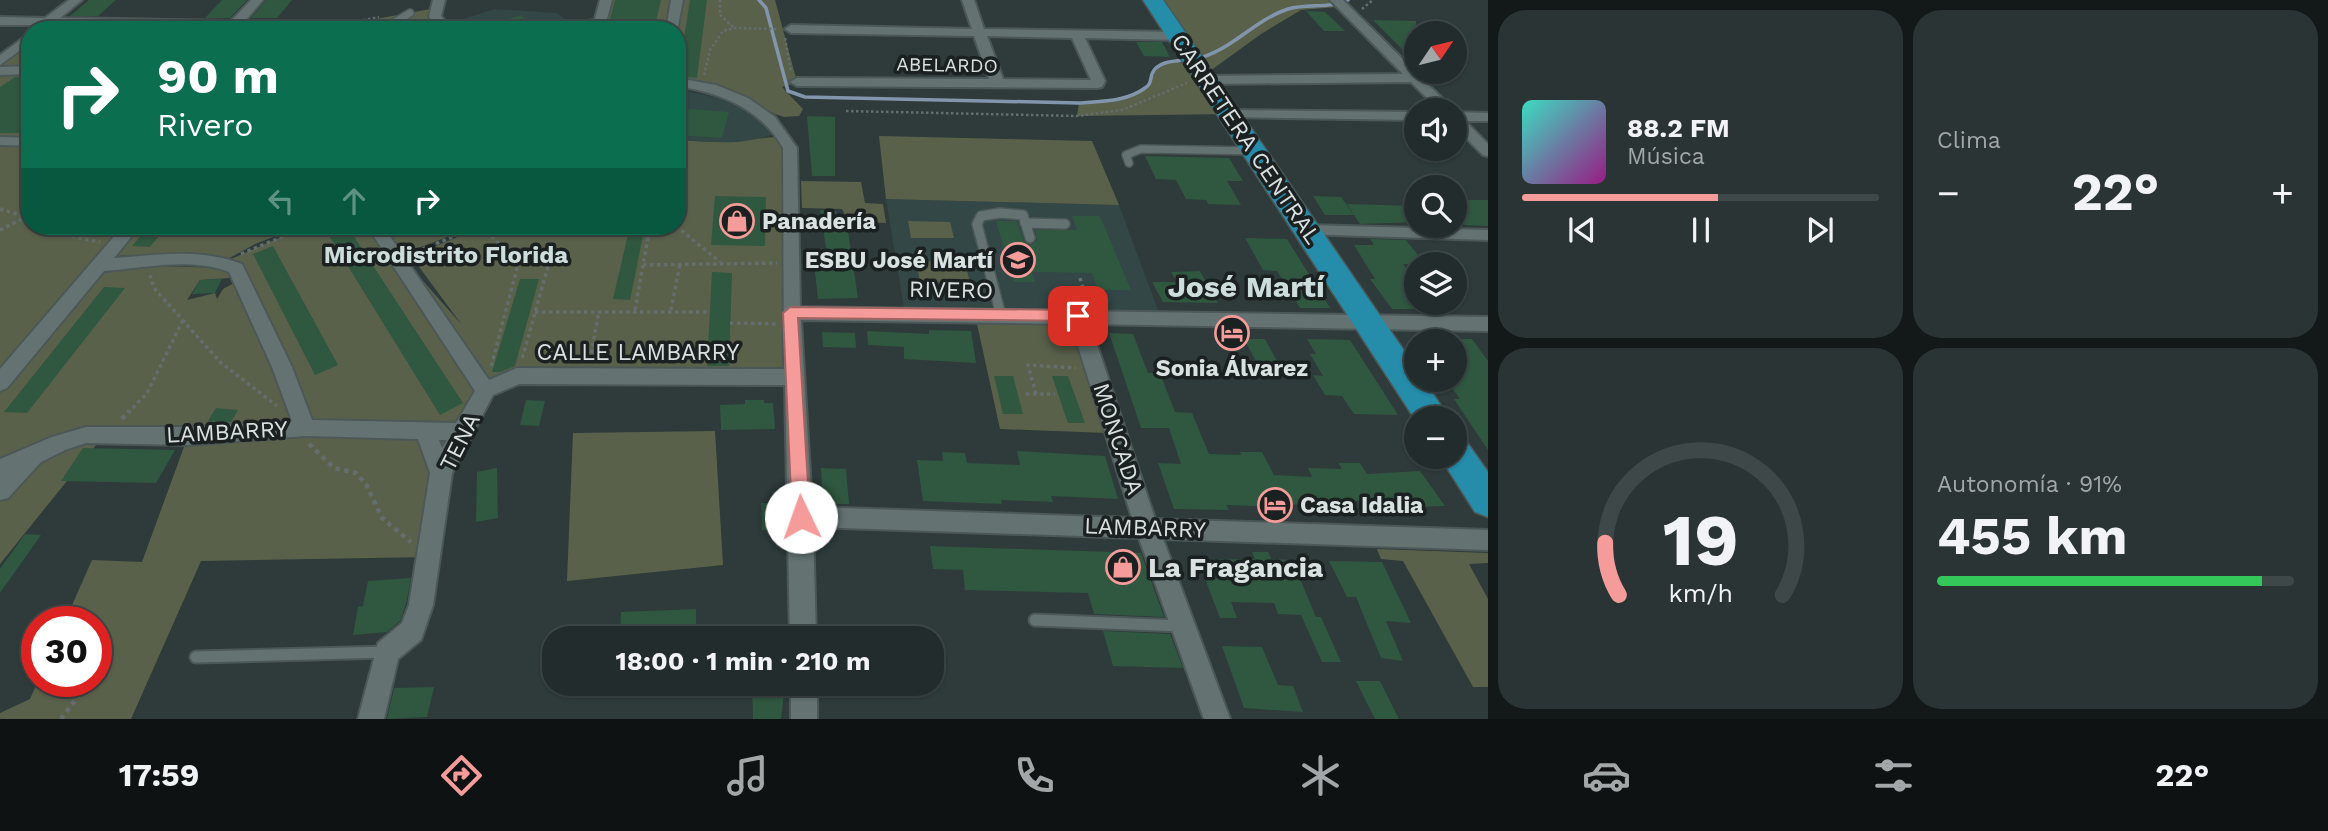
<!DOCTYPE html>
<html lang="es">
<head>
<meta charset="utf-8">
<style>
  :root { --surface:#222c2c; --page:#2a3434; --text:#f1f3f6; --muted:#a2a7a9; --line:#3f4848; --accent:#f59b99 }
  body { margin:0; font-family:"Work Sans",sans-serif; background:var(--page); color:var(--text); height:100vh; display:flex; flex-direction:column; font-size:26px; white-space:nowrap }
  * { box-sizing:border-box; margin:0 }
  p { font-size:23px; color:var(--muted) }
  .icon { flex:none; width:38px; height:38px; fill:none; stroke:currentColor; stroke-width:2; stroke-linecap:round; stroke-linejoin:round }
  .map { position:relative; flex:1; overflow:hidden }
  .sheet { display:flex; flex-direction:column; gap:10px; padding:10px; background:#131818; width:840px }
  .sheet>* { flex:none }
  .guide { position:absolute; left:21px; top:21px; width:665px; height:214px; border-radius:28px; box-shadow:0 2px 5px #0004,0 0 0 2px var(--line); background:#0b6e4f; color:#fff; overflow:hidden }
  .needle { width:46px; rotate:55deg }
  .controls { position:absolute; left:1404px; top:21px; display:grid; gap:14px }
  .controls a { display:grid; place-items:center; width:63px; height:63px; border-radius:50%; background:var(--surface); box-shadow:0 2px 5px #0004,0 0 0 2px var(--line); font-size:35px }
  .speed { position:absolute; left:21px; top:606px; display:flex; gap:14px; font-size:35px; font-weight:700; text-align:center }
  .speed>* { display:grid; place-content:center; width:91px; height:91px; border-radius:50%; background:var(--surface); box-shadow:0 2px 5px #0004,0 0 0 2px var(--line); line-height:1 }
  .speed .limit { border:10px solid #d22; background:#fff; color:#111 }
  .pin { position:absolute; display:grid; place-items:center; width:60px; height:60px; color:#fff; margin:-30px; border-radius:14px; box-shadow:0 4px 10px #0006 }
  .me { position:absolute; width:77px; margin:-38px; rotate:357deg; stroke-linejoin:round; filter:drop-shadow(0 0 5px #0008) }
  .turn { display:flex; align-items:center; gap:24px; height:147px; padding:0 21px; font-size:32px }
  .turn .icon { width:91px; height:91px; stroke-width:2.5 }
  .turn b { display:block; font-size:49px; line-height:60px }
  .lanes { display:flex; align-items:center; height:66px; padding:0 21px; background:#0003; justify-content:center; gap:35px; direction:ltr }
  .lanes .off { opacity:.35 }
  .big { font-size:52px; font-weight:700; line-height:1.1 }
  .sheet .widget { flex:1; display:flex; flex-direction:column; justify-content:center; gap:10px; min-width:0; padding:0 24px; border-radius:28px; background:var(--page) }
  .sheet .dial { align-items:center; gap:0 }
  .dial svg { height:182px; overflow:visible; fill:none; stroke:var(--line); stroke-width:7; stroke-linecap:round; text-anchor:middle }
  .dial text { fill:var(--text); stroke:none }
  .song { display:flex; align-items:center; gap:21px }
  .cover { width:84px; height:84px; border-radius:10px; background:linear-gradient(135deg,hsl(170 70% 55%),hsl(310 70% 35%)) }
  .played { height:7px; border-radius:4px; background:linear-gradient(90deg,var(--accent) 55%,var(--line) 55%) }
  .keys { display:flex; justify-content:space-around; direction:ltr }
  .heat { display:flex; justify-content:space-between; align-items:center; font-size:38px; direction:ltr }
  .charge { height:10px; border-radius:5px; background:linear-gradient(90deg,#34c759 91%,var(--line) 0) }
  .sheet .tiles { flex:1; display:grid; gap:10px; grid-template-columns:repeat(2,1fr) }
  .trip { position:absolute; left:542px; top:626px; width:402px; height:70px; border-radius:28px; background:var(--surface); box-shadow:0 2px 5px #0004,0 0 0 2px var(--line); font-weight:700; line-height:70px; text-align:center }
  .tabs { display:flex; height:112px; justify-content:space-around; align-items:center; background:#0e1212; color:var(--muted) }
  .tabs .icon { width:49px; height:49px }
  .tabs .active { color:var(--accent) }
  .tabs b { font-size:32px; color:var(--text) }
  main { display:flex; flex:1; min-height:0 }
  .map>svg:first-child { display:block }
</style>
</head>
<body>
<main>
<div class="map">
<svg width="1488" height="719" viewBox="0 0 1488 719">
  <rect width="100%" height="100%" fill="#2e3b3a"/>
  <path fill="#324746" d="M495 9 557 13 578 30H457L450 23Z
    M677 89 718 98 741 108 759 121 772 135 754 140 722 143 677 140Z
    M886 199 1119 205 1161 318 905 314Z"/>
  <path fill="#5a614b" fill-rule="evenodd" d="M605 0H775L797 82 782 87 803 109 799 116 784 117 775 114 714 84 677 83V30H578L567 21 597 18Z
    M1164 0H1333L1337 7 1301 10 1261 34 1210 71 1230 114 1077 116 1079 103 1123 98 1145 89 1161 63 1170 60 1209 70Z
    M436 8 447 30H38L48 22 301 26 321 29Z
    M30 37V226H132L117 244V254L140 226H302L255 244 226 260 120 255 155 266 221 268 222 263 306 226H476L400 255 462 325 411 256 480 228 479 226H677V140C696 141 715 143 735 142 752 141 768 135 785 138L793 377 517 376 485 390 461 432 428 557 201 561 131 719H0V713L30 699 38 681H96V621H65L92 560 142 562 188 436 104 435 0 564V61ZM231 275 236 282 223 289 217 299 215 293 187 300 200 280 229 278Z
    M879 136 1092 141 1119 205 886 199Z
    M801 181 861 182 865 203 883 204 886 223 848 221 842 209 802 208Z
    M908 221 950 222 954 238H911Z
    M916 261 965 262 970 283 920 282Z
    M977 324 1072 325 1107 433 1000 429Z
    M715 431 723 565 567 581 573 433Z
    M1377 549 1488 553V563L1469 564 1488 599V687H1473L1403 561 1381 559Z"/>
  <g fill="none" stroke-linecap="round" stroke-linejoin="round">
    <path stroke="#8395ac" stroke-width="3.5" d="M759 0 766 8 788 91 805 97 1079 103C1101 101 1126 102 1145 88 1151 84 1150 81 1152 74 1157 61 1175 61 1187 60
      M1196 59C1231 51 1254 20 1288 9 1308 3 1330 9 1348 0"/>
  </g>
  <path fill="#305740" d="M89 0H116L98 16H70Z
    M222 0H247L230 18H205Z
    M266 0H292L277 18H251Z
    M615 0H661L654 30H607Z
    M690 0H707L697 78 678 76Z
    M1306 11 1325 12 1345 31H1324Z
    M521 15 538 30H486V26Z
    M1373 20 1416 21V63Z
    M1136 42H1162L1170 57 1144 56Z
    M15 77H30V133H0V87Z
    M677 108 729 112 722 138 677 135Z
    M807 116 835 117V176H812Z
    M1145 156 1229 158 1243 181H1227L1241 205 1208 204 1206 200 1186 199 1176 180 1156 179Z
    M715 196 766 197 765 246 711 245Z
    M1313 196 1341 197 1354 215H1325Z
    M1454 200H1488V226L1465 225 1454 213Z
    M1347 204 1416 206V222L1360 224Z
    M820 210 836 211 841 225 847 224 858 298 818 299 813 254H827Z
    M1072 216H1100L1131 290H1098L1092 273 1032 272 1035 282H1014L996 221H1016L1025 243 1031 245 1037 240 1035 230H1077Z
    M149 226H167L150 247 132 246Z
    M323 226H347L463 403 440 415Z
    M630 226H645L630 300 613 299Z
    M1245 238 1287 239 1330 308H1300L1277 271 1263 270Z
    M1370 239 1406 240 1425 264H1403L1416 281V309H1392L1370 279H1375L1354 245H1374Z
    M273 246 338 365 315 375 253 254Z
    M1200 271 1218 303 1163 302 1152 282H1177L1171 272Z
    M712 272 732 273 729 366H707Z
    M222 279 215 293 192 294 200 280Z
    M520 279H539L515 366 500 372H492Z
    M104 287 125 288 27 413 4 412Z
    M929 330 971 331 976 363 904 359V347L868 345 867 331 929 334Z
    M822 332 855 333 856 348 823 347Z
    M1109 333 1133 334 1148 373H1160L1175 412 1192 413 1209 454 1241 455 1240 452H1262L1274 475 1312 477 1308 468 1342 469 1338 463H1360L1367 474 1420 471 1445 506 1414 507 1409 500 1352 501 1356 507 1257 503 1258 506 1226 505 1229 510 1174 509 1158 463 1181 464 1169 428H1141Z
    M1244 339H1265L1278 363H1257Z
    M1307 339 1350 340 1398 415 1354 414 1342 396 1325 395 1313 375 1323 376 1310 354H1316Z
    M1454 339H1472L1488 361V450L1454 399H1460L1446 380H1454Z
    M994 376H1013L1023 414H1003Z
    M1052 376H1068L1085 423H1068Z
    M526 400 545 401 539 426 520 425Z
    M745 400H764V403H773L775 429 721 430 720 405 745 404Z
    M216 408 238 410 231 422 208 421Z
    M83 448 175 450 156 483 61 481Z
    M1017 451 1105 456 1118 499 1051 496 1053 502 1001 500 1002 504 923 501 917 460 943 461 942 452 965 453 967 463 1020 465Z
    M497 468 498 518 476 522 477 472Z
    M821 468 846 469 849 504H823Z
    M761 503H783L785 530H762Z
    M25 534 41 535 0 593V569Z
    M930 546 1141 553 1164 617 1094 614 1088 593 965 590 963 570 933 569Z
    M1252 552H1268L1271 559 1292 560 1316 617H1321L1341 662H1322L1301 615 1278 614 1274 603 1231 602 1237 618H1220L1198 560 1255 559Z
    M1329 561 1382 562 1411 623 1386 621 1403 661 1381 658 1356 597H1347Z
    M411 578 406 604 400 621 387 632 353 635 358 607 363 606 368 581Z
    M696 609V639H620L621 612Z
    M1103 631 1170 634 1183 668 1113 666Z
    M1222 646 1262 647 1278 685 1293 686 1303 712 1244 708Z
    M1356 681H1380L1399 719H1375Z
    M752 684H785L781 719H753Z
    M434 687 427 717 387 719 394 688Z"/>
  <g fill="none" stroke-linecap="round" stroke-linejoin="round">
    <g stroke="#4c5857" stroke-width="10">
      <path id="service-far2" d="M382 30 410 13
        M1129 163 1126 155 1141 149 1254 151"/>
    </g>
    <g stroke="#4c5857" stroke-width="12">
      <path id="service-far1" d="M1025 223 1065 224
        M1001 315 977 224 981 216 1000 213 1023 215 1030 238"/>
    </g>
    <g stroke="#4c5857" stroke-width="15">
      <path id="service" d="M1035 620 1181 626
        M196 657 387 652"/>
    </g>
    <g stroke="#4c5857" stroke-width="4">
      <path id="minor" d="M69 0H82L60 18 231 21 251 0H263L245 21 301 22 307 26 301 30 51 26 44 29 38 25H0V17L45 18Z
        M433 0H445L441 16 453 30H440L429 17Z
        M600 0H612L604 30H592Z
        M671 0H683L677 31 666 30Z
        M962 0H974L984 29 1177 32 1183 36 1177 40 1085 38 1105 81 1102 87 1097 88 797 86 790 82 797 78 989 79 974 36 791 33 785 29 791 25 972 29ZM987 36 1072 38 1091 80 1003 79Z
        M1330 0H1343L1454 110H1439L1411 82 1207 84 1200 80 1207 76 1403 74Z
        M30 33V43L0 65V55Z
        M30 66V74L0 75V67Z
        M677 78 716 85 748 98 775 117 797 148 800 307 1488 317V331L1090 324 1155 519 1488 530V550L1163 539 1230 719H1204L1139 538 813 527 816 639H790L785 385 519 384 493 395 452 473 433 605 421 640 398 659 384 719H358L378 643 402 623 409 605 430 473 418 439 305 436 188 445 86 443 65 450 41 462 8 498 0 500V459L52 437 86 427H188L292 421 272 367 229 272C191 257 144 268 104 271L7 388 0 391V369L123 226H140L114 258C157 255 201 248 242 264L292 367 312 420 456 423 475 391 367 226H383L489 380 517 368 784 369 783 148C760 108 721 93 677 86ZM801 320 1071 324 1132 518 812 507ZM439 440H447L442 448Z
        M1230 110 1416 112V120L1225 117V111Z
        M1454 112 1488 113V121H1465L1488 144V156L1483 155 1454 126Z
        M0 137 30 138V146L0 145Z
        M1308 225 1488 230V240L1302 234 1300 230 1302 226Z
        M791 684H817V719H791Z"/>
    </g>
    <g stroke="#4c5857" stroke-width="3">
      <path id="trunk" d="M1143 0H1163L1416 368V380H1424L1449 418H1416V421Z
        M1454 437 1466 441 1488 472V517L1475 512 1440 457H1454Z"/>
    </g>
    <path stroke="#636e6d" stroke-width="2.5" stroke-dasharray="2.5 2.5" stroke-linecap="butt" d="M720 0V15L733 27
      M1362 9 1373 0
      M314 30 379 17
      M785 38 791 72
      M677 46H683
      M677 61H680
      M704 75 710 50 723 31 735 28 778 29
      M846 111 1077 116 1122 110 1187 83"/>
    <path stroke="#636e6d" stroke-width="3.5" stroke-dasharray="3.5 3.5" stroke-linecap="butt" d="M0 209 30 218
      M53 226 74 237 100 242
      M482 226 518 264 491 367
      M676 226 720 262
      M0 230 30 215
      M398 233 418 226
      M241 254 308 226
      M410 254 480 226
      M518 264 549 263 522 359
      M643 265 777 263
      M150 275 154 288 220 362 277 406
      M1080 278 1088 304
      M635 310 650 226
      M671 310 680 264
      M535 312H710
      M730 323 777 324
      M590 360 599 311
      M1026 394H1055
      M1036 394 1028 365 1076 368
      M128 413 147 393 183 320"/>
    <path stroke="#636e6d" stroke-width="4.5" stroke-dasharray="4.5 4.5" stroke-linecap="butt" d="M122 419 129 411
      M309 444 334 468 356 473 367 486 382 518 411 542
      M96 653 98 648
      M61 719 82 691 86 681"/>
    <use href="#service-far2" stroke="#647372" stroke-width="7"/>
    <use href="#service-far1" stroke="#647372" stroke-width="9"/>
    <use href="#service" stroke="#647372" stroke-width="11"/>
    <use href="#minor" fill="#647372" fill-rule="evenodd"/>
    <use href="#trunk" fill="#258caa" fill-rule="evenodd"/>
  </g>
  <path fill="#f59b99" stroke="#9f6563" stroke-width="2" d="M790 307 1078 310 1086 316 1078 321 798 318 810 517 808 523 801 525 795 523 792 517 783 313Z"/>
  <defs>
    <g id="shop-ring" transform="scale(1.75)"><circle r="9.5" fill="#1b2020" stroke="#f59b99" stroke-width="1.5"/><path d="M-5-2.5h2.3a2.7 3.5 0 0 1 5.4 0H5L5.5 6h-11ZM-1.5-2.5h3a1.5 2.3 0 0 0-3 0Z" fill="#f59b99"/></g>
    <g id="school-ring" transform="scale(1.75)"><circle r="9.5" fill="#1b2020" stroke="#f59b99" stroke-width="1.5"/><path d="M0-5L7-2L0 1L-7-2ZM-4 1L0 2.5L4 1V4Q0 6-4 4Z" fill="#f59b99"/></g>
    <g id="hotel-ring" transform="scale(1.75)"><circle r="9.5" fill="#1b2020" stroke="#f59b99" stroke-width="1.5"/><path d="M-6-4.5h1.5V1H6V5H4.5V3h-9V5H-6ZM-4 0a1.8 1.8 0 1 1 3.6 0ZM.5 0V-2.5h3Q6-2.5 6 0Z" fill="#f59b99"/></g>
  </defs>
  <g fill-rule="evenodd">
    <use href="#shop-ring" x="737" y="221"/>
    <use href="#school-ring" x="1018" y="260"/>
    <use href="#hotel-ring" x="1232" y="333"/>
    <use href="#hotel-ring" x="1275" y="505"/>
    <use href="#shop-ring" x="1123" y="567"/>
  </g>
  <g text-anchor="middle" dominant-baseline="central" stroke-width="7" stroke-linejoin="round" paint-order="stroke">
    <g font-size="19" fill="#dae2e1" stroke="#1b2020">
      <text transform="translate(947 65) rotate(1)">ABELARDO</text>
    </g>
    <g font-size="23" fill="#dae2e1" stroke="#1b2020">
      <text transform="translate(1246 139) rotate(56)">CARRETERA CENTRAL</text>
      <text transform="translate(951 290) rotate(1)">RIVERO</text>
      <text x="638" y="352">CALLE LAMBARRY</text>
      <text transform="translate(227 432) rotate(-3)">LAMBARRY</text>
      <text transform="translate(1118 439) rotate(72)">MONCADA</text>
      <text transform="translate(460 442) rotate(-63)">TENA</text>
      <text transform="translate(1145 528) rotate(2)">LAMBARRY</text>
    </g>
    <g font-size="23" font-weight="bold" fill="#dae2e1" stroke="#1b2020" text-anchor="start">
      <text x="762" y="221">Panadería</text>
      <text x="993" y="260" text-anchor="end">ESBU José Martí</text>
      <text x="1232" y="368" text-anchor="middle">Sonia Álvarez</text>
      <text x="1300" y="505">Casa Idalia</text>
    </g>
    <g font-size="24" font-weight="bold" fill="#cddddc" stroke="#1b2020">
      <text x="446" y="255">Microdistrito Florida</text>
    </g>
    <g font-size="28" font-weight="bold" fill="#dae2e1" stroke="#1b2020" text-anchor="start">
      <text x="1148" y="567">La Fragancia</text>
    </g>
    <g font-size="30" font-weight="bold" fill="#cddddc" stroke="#1b2020">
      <text x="1246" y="286">José Martí</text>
    </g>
  </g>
</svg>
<div class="controls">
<a><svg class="needle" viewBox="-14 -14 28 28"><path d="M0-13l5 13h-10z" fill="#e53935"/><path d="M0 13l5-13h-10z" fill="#a2a7a9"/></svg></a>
<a><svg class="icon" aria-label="sound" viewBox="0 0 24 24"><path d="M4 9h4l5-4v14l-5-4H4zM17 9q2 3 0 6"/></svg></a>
<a><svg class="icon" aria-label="search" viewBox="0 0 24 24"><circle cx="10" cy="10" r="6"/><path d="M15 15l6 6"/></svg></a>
<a><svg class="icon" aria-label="layers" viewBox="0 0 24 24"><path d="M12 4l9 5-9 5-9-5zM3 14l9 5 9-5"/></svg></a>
<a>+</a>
<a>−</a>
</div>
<div class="speed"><div class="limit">30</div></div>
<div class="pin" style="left:1078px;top:316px;background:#d93025"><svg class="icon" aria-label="arrive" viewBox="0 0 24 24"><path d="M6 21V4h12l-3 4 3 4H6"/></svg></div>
<svg class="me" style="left:801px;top:517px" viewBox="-20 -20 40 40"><circle r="19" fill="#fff"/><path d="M0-13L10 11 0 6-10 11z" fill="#f59b99"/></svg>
<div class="trip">18:00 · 1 min · 210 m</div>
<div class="guide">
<div class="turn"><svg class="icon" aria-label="right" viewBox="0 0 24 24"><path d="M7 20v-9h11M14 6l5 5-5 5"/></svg><div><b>90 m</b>Rivero</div></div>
<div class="lanes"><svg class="icon off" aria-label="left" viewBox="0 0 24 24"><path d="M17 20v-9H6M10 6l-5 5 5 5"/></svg><svg class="icon off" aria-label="ahead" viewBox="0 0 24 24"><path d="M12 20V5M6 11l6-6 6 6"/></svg><svg class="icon" aria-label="right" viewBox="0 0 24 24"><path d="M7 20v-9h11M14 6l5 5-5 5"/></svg></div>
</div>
</div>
<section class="sheet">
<div class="tiles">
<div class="widget">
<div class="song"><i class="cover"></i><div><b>88.2 FM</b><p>Música</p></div></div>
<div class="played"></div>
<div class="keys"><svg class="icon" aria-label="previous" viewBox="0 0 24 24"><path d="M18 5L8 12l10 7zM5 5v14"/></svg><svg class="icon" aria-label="pause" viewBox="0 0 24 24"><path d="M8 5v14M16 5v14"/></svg><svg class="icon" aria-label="next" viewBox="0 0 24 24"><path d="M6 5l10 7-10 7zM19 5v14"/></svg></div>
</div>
<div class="widget"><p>Clima</p>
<div class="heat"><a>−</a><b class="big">22°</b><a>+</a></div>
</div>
<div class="widget dial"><svg viewBox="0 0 100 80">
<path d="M14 69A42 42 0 1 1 86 69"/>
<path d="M14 69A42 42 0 0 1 8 46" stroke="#f59b99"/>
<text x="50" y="56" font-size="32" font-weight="700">19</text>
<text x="50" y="72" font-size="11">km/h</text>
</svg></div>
<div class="widget"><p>Autonomía · 91%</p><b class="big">455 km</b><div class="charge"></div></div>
</div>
</section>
</main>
<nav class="tabs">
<b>17:59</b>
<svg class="icon active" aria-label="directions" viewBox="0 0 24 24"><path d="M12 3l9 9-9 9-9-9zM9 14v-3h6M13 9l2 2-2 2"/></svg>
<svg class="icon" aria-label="music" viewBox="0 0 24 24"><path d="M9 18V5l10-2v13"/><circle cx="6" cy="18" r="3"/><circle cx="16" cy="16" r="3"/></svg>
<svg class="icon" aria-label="phone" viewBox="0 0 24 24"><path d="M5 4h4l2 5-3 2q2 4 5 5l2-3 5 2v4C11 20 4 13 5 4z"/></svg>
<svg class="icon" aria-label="climate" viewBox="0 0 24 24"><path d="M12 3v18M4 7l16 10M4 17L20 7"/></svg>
<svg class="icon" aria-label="car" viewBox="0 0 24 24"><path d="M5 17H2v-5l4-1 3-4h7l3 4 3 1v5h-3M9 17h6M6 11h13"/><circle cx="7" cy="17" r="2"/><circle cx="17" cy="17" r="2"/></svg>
<svg class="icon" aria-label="filters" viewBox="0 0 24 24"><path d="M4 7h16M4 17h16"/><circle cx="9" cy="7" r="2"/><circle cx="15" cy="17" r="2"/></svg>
<b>22°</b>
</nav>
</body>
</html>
